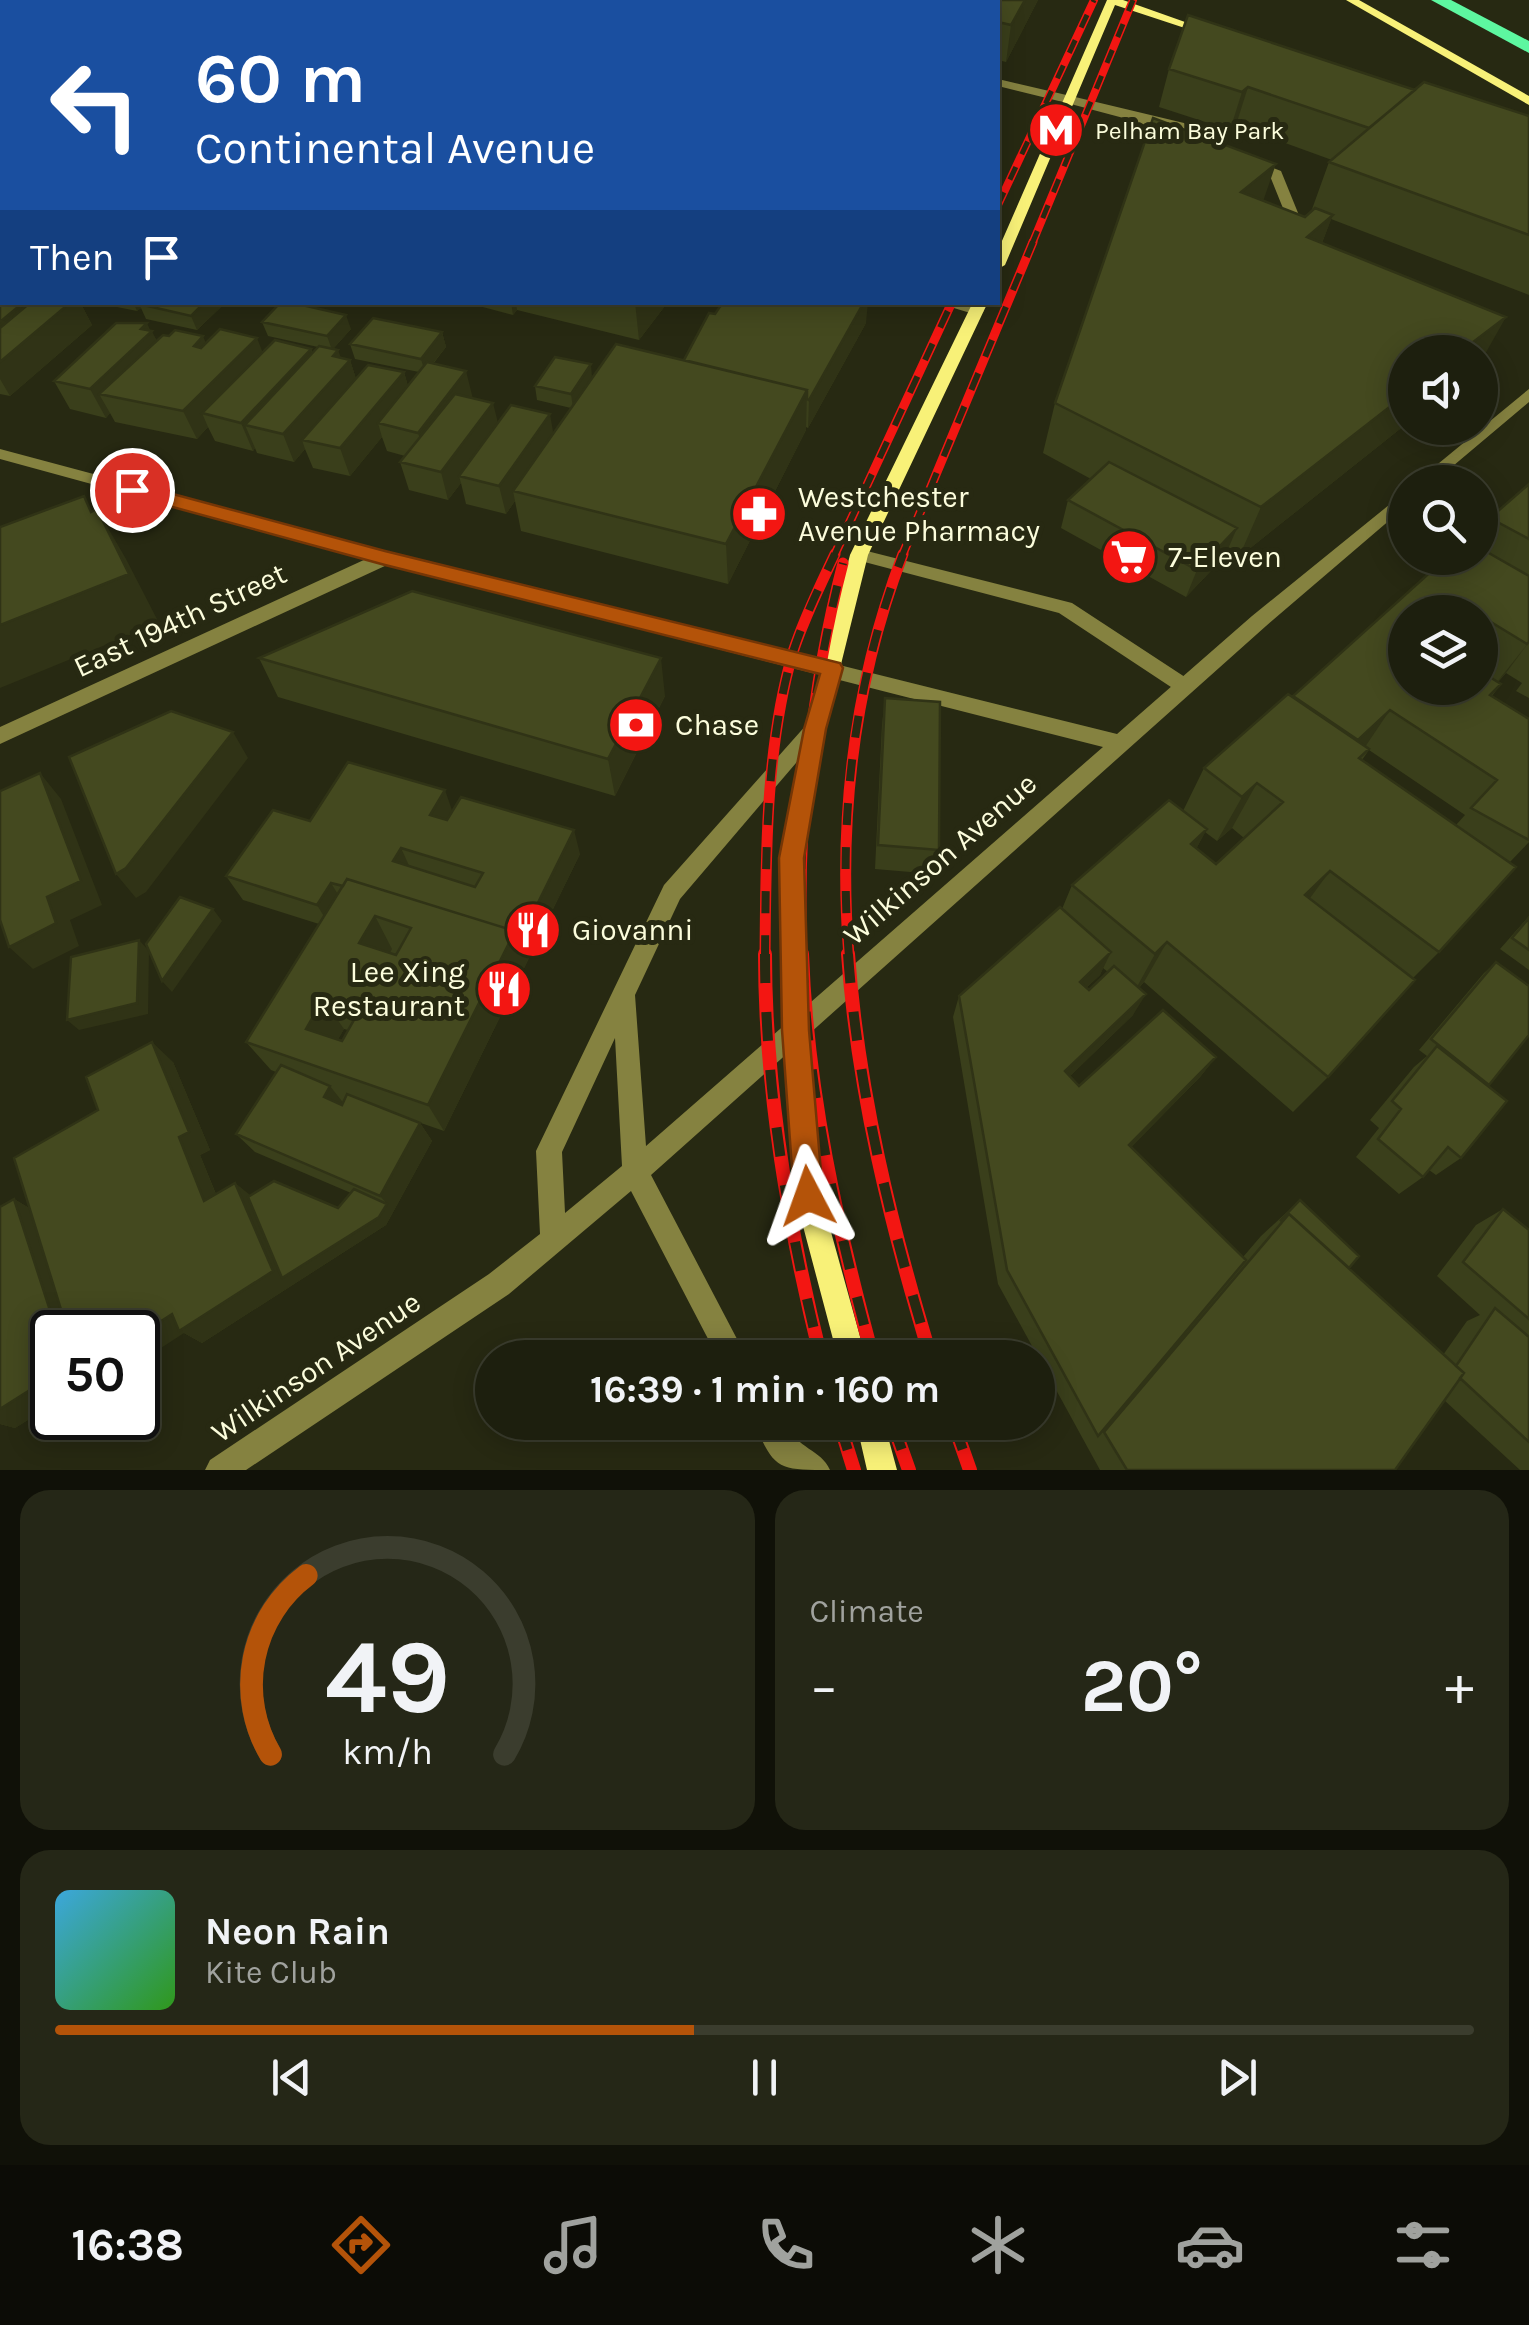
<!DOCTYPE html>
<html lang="en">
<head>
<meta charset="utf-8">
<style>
  :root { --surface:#1d1f0e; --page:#252717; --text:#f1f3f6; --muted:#a0a29e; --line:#3b3d2e; --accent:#b45309 }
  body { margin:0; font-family:Karla,sans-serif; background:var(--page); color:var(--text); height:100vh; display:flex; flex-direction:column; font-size:38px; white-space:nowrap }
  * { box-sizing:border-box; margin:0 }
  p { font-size:32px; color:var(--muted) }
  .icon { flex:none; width:55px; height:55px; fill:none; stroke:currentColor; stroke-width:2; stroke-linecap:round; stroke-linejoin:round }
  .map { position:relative; height:1470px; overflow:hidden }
  .details { display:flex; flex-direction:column; gap:20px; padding:20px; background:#101108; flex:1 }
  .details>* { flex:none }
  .top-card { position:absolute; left:0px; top:0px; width:1000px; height:305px; box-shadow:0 5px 25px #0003,0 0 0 2px var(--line); background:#1a4fa0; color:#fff; overflow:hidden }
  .buttons { position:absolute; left:1388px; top:335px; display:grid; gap:20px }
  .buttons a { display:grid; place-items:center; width:110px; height:110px; border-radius:50%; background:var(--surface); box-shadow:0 5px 25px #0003,0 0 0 2px var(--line); font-size:50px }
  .speed { position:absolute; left:30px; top:1310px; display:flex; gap:20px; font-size:50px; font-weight:700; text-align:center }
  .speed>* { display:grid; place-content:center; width:130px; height:130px; border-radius:50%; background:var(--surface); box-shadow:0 5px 25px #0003,0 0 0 2px var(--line); line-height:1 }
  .speed .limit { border:5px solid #111; border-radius:15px; background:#fff; color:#111 }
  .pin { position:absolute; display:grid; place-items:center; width:85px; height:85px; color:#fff; margin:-42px; border:5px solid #fff; border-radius:50%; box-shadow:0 2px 10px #0007 }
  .me { position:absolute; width:110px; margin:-55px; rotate:356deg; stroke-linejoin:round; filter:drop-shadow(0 0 8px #0008) }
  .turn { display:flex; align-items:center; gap:35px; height:210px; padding:0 30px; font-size:45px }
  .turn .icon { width:130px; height:130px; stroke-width:2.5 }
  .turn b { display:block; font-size:70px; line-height:85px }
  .then { display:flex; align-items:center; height:95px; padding:0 30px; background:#0003; gap:20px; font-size:38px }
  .big { font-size:75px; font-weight:700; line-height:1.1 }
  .details .card { flex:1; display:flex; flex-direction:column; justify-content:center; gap:15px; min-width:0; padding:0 35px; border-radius:30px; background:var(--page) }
  .details .dial { align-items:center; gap:0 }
  .dial svg { height:260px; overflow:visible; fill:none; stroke:var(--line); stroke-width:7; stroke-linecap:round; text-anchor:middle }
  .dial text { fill:var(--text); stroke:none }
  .song { display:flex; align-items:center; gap:30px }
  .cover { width:120px; height:120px; border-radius:15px; background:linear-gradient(135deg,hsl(200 70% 55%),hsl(110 70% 35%)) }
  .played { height:10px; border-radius:5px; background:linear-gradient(90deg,var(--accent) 45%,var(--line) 45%) }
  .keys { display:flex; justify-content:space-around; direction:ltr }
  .heat { display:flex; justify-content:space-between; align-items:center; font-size:55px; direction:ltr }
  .details .tiles { flex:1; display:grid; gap:20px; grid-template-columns:1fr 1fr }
  .card:last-child { grid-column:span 2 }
  .trip { position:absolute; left:475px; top:1340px; width:580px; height:100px; border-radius:50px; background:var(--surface); box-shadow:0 5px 25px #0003,0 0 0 2px var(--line); font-weight:700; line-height:100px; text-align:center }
  .dock { display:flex; height:160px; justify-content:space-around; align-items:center; background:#0c0c06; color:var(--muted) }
  .dock .icon { width:70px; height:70px }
  .dock .current { color:var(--accent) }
  .dock b { font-size:45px; color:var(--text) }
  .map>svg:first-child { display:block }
</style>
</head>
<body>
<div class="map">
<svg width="1529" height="1470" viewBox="0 0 1529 1470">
  <rect width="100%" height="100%" fill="#272912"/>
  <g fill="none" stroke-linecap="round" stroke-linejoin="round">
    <path fill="#858240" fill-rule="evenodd" d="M1071 96 1184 123 1206 143 1196 146 1175 128 1146 122 1179 141 1169 144 1142 133 1131 120 1067 103V97Z
      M1248 158 1281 171 1307 235 1305 238H1295L1270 176 1243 165V159Z
      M859 549 1072 603 1191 681 1194 686 1191 691H1177L1059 613 853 559 850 555Z"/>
    <path fill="#858240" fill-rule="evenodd" d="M998 79 1075 97 1077 100 1071 104 998 86Z
      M0 90 2 91V97L0 98Z
      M934 302H961L984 311 977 315Z
      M1529 389V402L1434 482H1416Z
      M0 449 385 552 1117 734 1252 616 1405 492V507L1266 626 651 1175 747 1358H718L631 1191 509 1294 246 1470H205L210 1460 489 1274 540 1234 536 1151 664 885 808 723H822L825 729 680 899 635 995 646 1146 1103 747 387 565 0 744V727L366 559 0 459ZM615 1038 622 1166 565 1213 562 1152Z
      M754 1422H784C798 1450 821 1449 830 1470 778 1470 774 1470 754 1422Z"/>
    <path fill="#f8f178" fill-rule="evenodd" d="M1107 0H1123L1216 33 1206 35 1115 5 1005 265 998 269V250Z
      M1346 0H1359L1529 96V105Z
      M973 302H988L868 555 825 729 803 859 807 1030 821 1196 866 1358H838L795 1196 783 1030 781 859 805 729 850 555Z
      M856 1422H884L897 1470H867Z"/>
    <path fill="#5df7a0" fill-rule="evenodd" d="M1431 0H1451L1529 41V53Z"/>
    <g stroke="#f31612" stroke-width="8">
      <path id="rail-far3" d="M998 205 1094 0
        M1032 244 1133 0"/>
    </g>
    <g stroke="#f31612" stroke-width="9">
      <path id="rail-far2" d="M834 556 952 302
        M902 556 1033 242"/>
    </g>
    <g stroke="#f31612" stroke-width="11">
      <path id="rail-far1" d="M765 957C766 857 765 749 793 652 804 618 820 586 835 554
        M802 957C797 827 810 689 843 563
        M849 957C838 818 853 685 903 554"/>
    </g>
    <g stroke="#f31612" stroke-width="14">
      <path id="rail" d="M765 954C765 1091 788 1226 821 1358
        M802 954C807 1092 837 1226 873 1358
        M848 954C858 1093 891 1226 931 1358
        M839 1422 854 1470
        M892 1422 909 1470
        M953 1422 970 1470"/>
    </g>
    <use href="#rail-far3" stroke="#272912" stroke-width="5" stroke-dasharray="14" stroke-linecap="butt"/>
    <use href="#rail-far2" stroke="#272912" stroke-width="6" stroke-dasharray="18" stroke-linecap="butt"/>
    <use href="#rail-far1" stroke="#272912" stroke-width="8" stroke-dasharray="22" stroke-linecap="butt"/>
    <use href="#rail" stroke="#272912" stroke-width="10" stroke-dasharray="29" stroke-linecap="butt"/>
  </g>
  <path fill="#3a3f1b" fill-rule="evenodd" d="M0 0H146L155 2H2V65L0 62Z
    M164 0H228L229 1 226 2H165Z
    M309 0H500L511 2H341Z
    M787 0H830L827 2H787Z
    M840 0H896L893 2H840Z
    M898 0H1038L1006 62 998 60V2H899Z
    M1169 69 1415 90 1529 116V295L1331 219 1322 243 1405 352V425L1239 557 1227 551 1225 556 1186 597 1061 528 1068 500 1091 479 1043 453 1055 403 1263 201 1305 217 1311 212 1329 162 1332 160 1236 125 1230 130 1159 107Z
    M0 236 2 237V267L1 268 2 302H80L92 325 10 396 0 394Z
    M92 302H219L221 307 197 330 146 319 141 308 137 311Z
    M464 302H668L639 340 517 310 513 315Z
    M262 322 351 329 333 349 341 358 350 360 356 379 404 372 408 386 419 372 355 359 350 344 442 332 446 347 433 364 472 398 498 423 553 433 571 408 537 400 535 386 592 377 684 360 866 323 808 428 806 427V430L728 584 521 531 515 501 506 514 466 504 461 483 448 500 409 490 400 462 405 456 387 451 382 437 350 476 313 468 305 449 294 462 257 453 255 448 253 451 215 441 208 427 197 439 115 422 110 413 106 418 70 409 54 381 150 330 157 341 206 343 263 352 311 349 313 353 318 347 268 336Z
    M1529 484V698L1516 691 1522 683 1506 673 1498 682 1501 684 1492 696 1529 719V842L1510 862 1439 952 1413 978 1328 1077 1293 1112 1144 982 1139 988 1133 1015 1070 1076 1079 1086 1216 1057 1200 1077 1131 1147 1243 1257 1261 1236 1300 1200 1349 1268 1443 1355 1467 1321 1480 1315 1437 1276 1476 1225 1503 1209 1529 1230V1470H1520L1444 1400 1395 1470H1100L998 1284 953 1017 959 996 1062 909 1072 885 1183 811 1204 768 1293 696 1480 558V534L1490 518ZM1480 612V688H1405ZM1369 750 1465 815 1456 825 1362 760ZM1232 828 1244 838 1216 864 1196 849 1205 832 1217 841ZM1103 968 1108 972 1089 990 1086 988 1100 975Z
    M259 658 665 696 615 796 278 697Z
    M885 698 939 850 934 874 875 869 882 725Z
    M453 811 580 854 444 1131 418 1122 420 1123 432 1141 386 1225 202 1343 184 1333 52 1332V1405L15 1428 0 1424V1207L14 1199 29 1208 98 1110 173 1062 210 1150 200 1155 216 1194 235 1183 250 1196 338 1208 351 1193 255 1152 236 1134 276 1072 271 1070 246 1042 319 924 243 900 226 876 310 821ZM344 1029 348 1030 342 1041 338 1039Z
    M1529 916V970L1500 949Z
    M1496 962 1488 1086 1461 1158 1436 1175 1429 1170 1423 1177 1399 1194 1356 1157 1379 1128 1370 1120 1414 1067 1427 1056 1419 1050 1484 973Z"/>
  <path fill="#303316" d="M0 0H25L26 2H2V50L0 52Z
    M41 0H83L75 2H42Z
    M203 0H228L229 1 201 2Z
    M428 0H474L470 2H424Z
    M873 0H896L893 2H873Z
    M1025 0H1038L1006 62 1011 25Z
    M1248 87 1236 125 1230 130 1242 92Z
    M1276 164 1259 213 1241 192Z
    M0 207 2 212V222L0 223Z
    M1333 215 1313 265 1307 237Z
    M0 249 2 254V267L0 269Z
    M24 302H80L92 325 10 396 0 379V322Z
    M133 302H147L139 304 141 308 137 311Z
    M205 302H219L221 307 197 330 191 316Z
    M511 302H516L517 310 513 315Z
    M635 302H668L639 340Z
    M864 302H868L866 323 808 428 809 400Z
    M346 315 351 329 332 350 327 336Z
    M1506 317 1480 363V352H1460Z
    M147 323 151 332 152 331 165 359 99 394 110 413 106 418 90 389Z
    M442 332 446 347 425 373 421 359Z
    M203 336 215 365 194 346Z
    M257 338 268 366 202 413 208 427 197 439 183 411Z
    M311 349 321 377 245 425 255 448 253 451 241 423Z
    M338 350 344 366 350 360 359 388 302 440 305 449 294 462 283 434 333 356Z
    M591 364 592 378 573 408 571 394Z
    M466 371 473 399 427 461 418 433Z
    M404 372 412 401 378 423 382 437 350 476 340 448Z
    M807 390 806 430 728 584 726 544Z
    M1405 395V425L1239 557 1261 507Z
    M493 403 500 431 459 476 461 483 448 500 441 472Z
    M550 414 555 443 513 491 515 501 506 514 499 486Z
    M97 509 126 559 159 623 0 688V625Z
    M1237 528 1225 556 1186 597 1197 570Z
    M1529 642 1506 673 1497 682Z
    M661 658 665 696 615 796 608 759Z
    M1390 710 1365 747 1334 777 1358 740Z
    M233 732 248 758 146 892 136 898 116 874Z
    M40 773 61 799 102 905 70 920 79 946 33 969 9 947 47 897Z
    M1257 783 1232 828 1217 841 1242 797Z
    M445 790 454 816 440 839 430 815Z
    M1207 829 1183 873 1191 844Z
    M574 830 580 854 444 1131 428 1105 515 931Z
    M401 848 412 872 393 861Z
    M1330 871 1299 913 1305 895Z
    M331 883 345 906 331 928 317 905Z
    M213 909 222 921 172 992 162 981Z
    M375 916 392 949 378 975 359 943Z
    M139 940 149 951 148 1014 79 1030 67 1020Z
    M1167 942 1144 982 1133 994 1155 954Z
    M1111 952 1100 975 1070 1003 1080 982Z
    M1146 994 1133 1015 1055 1091 1065 1071Z
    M323 999 344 1029 328 1058 306 1029Z
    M152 1042 173 1062 210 1150 200 1155 225 1217 204 1201 179 1137Z
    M1216 1057 1200 1077 1116 1163 1129 1145Z
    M330 1086 345 1105 340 1116 324 1097Z
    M420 1123 432 1141 386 1225 202 1343 184 1333 138 1363V1336L235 1183 255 1199 287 1275 387 1204 380 1196Z
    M14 1199 41 1215 81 1332H57Z
    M52 1376V1405L15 1428 0 1424V1409Z"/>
  <path fill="#44491f" stroke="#303316" stroke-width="2.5" fill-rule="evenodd" d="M78 0H146L154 1 75 2Z
    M374 0H428L424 2H369Z
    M467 0H500L511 2H464Z
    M566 0H642L639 2H562Z
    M682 0H688L699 2H679Z
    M900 0H1025L1011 25 998 22V2H907Z
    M1188 15 1415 90 1369 128 1248 87 1242 92 1169 69Z
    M1424 82 1529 116V235L1329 162Z
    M1153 118 1276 164 1241 192 1305 217 1315 208 1333 215 1307 237 1506 317 1460 352H1405V395L1261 507 1055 403Z
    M2 126V149L0 151V128Z
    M0 268H2V302H24L0 322Z
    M31 302H71L0 362V328Z
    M141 302H205L191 316 139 304Z
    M281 302H289L346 315 327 336 262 322Z
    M723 302H864L809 400 807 399V390L684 360 709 313 715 314Z
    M373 318 442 332 421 359 350 344Z
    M116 323H147L141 329 152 331 90 389 54 381Z
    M220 329 257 338 183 411 99 394 163 335 169 336 175 330 203 336 194 346 201 348Z
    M275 340 311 349 241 423 202 413Z
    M616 344 807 390 726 544 513 491Z
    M319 346 338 350 333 356 350 360 283 434 245 425Z
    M555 357 591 364 571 394 535 386Z
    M427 362 466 371 418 433 378 423Z
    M368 365 404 372 340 448 302 440Z
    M455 394 493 403 441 472 400 462Z
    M511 405 550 414 499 486 459 476Z
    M1109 462 1237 528 1197 570 1068 500Z
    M1529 484V539L1490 518Z
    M84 496 91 512 97 509 129 574 0 625V527Z
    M1480 548 1529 576V642L1527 644 1486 619 1480 625V612H1405V688H1480V671L1501 684 1490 695 1529 719V840L1471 808 1497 780 1390 710 1358 740 1293 696 1446 558H1480Z
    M412 591 661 658 608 759 259 658Z
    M1288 694 1369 749 1359 758 1516 867 1439 952 1330 871 1305 895 1415 980 1328 1077 1167 942 1155 954 1072 885 1169 800 1207 829 1191 844 1216 864 1283 802 1257 783 1242 797 1204 768Z
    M885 698 940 702 939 850 878 845Z
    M171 711 233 732 126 868 116 874 69 757Z
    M348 762 445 790 430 815 447 820 461 797 574 830 519 941 515 931 347 879 343 886 331 883 317 905 226 876 273 810 310 821ZM401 848 483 873 475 887 393 861Z
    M40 773 81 881 47 897 56 923 9 947 0 920V791Z
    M347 879 515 931 428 1105 246 1042ZM375 916 411 928 396 955 359 943ZM323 999 359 1011 342 1041 306 1029Z
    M180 897 213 909 162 981 146 944Z
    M1060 907 1111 952 1080 982 1089 990 1114 966 1146 994 1065 1071 1079 1086 1163 1010 1216 1057 1129 1145 1246 1260 1098 1436 1007 1270 959 996Z
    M1529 918V950L1512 938Z
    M139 940 137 1003 67 1020 71 957Z
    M1496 962 1529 986V1035L1489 1085 1431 1039Z
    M152 1042 189 1132 179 1137 204 1201 235 1183 273 1271 179 1331 172 1314 138 1336V1332H68L14 1158 98 1110 86 1077Z
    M1437 1046 1507 1101 1461 1158 1448 1147 1423 1177 1378 1139 1401 1109 1392 1101Z
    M281 1065 330 1086 324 1097 342 1105 347 1094 420 1123 380 1196 236 1134Z
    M274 1181 338 1208 354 1189 387 1204 379 1217 282 1278 248 1197Z
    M14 1199 57 1332H52V1376L0 1409V1207Z
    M1300 1200 1359 1256 1349 1268 1289 1214 1280 1221Z
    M1503 1209 1529 1230V1319L1463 1262Z
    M1289 1214 1464 1373 1395 1470H1127L1104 1432Z
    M1495 1308 1529 1337V1442L1460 1378 1464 1373 1456 1366Z"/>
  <path fill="#b45309" stroke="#753606" stroke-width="2.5" d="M132 483 385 551 840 663 843 668 826 729 804 858 809 1030 823 1196 819 1206 808 1210 798 1206 794 1196 782 1030 779 858 804 729 820 674 385 565 125 494 122 490Z"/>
  <defs>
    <g id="metro-disc" transform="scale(2.875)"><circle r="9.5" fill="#f31612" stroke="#272912"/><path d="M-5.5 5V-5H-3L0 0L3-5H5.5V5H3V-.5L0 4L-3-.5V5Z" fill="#fff"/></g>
    <g id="pharmacy-disc" transform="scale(2.875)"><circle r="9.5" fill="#f31612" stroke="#272912"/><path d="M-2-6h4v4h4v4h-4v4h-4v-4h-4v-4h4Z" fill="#fff"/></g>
    <g id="supermarket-disc" transform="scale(2.875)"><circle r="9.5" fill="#f31612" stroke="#272912"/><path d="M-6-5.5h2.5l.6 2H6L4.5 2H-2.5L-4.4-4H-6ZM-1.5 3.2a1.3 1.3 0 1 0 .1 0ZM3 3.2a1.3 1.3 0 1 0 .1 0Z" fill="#fff"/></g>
    <g id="bank-disc" transform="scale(2.875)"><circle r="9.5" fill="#f31612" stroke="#272912"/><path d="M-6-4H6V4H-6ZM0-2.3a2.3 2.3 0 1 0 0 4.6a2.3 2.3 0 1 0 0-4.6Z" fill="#fff"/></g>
    <g id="restaurant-disc" transform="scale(2.875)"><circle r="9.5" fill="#f31612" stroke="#272912"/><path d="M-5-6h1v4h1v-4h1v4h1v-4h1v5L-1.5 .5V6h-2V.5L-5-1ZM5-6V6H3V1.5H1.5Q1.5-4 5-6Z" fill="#fff"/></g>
  </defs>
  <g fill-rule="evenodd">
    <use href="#metro-disc" x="1056" y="130"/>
    <use href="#pharmacy-disc" x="759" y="514"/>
    <use href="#supermarket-disc" x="1129" y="557"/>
    <use href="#bank-disc" x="636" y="725"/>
    <use href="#restaurant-disc" x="533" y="930"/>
    <use href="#restaurant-disc" x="504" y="989"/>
  </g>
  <g text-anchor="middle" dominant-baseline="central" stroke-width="10" stroke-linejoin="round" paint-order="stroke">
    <g font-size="25" fill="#fcfddc" stroke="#272912" text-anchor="start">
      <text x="1095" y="130">Pelham Bay Park</text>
    </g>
    <g font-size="30" fill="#fcfddc" stroke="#272912" text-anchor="start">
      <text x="798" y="497">Westchester<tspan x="798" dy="34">Avenue Pharmacy</tspan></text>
      <text x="1168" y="557">7-Eleven</text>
      <text x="675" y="725">Chase</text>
      <text x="572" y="930">Giovanni</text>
      <text x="465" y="972" text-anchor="end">Lee Xing<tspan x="465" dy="34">Restaurant</tspan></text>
    </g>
    <g font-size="30" fill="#fcfddc" stroke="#272912">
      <text transform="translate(180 620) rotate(-25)">East 194th Street</text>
      <text transform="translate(940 859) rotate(-41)">Wilkinson Avenue</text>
      <text transform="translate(316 1367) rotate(-34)">Wilkinson Avenue</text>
    </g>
  </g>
</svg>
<div class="buttons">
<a><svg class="icon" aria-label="sound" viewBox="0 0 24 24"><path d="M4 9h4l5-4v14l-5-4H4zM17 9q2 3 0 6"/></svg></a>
<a><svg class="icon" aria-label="search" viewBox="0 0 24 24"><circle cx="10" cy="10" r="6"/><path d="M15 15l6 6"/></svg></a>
<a><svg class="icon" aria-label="layers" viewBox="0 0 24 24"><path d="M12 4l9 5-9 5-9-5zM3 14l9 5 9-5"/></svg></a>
</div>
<div class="speed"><div class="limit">50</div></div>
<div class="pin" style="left:132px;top:490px;background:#d93025"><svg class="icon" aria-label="arrive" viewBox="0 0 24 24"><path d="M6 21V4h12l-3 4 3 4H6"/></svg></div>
<svg class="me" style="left:808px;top:1196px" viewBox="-20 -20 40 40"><path d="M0-17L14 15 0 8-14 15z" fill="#b45309" stroke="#fff" stroke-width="4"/></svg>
<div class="trip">16:39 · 1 min · 160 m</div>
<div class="top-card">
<div class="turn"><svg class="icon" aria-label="left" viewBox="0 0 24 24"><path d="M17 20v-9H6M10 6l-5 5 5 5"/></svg><div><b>60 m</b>Continental Avenue</div></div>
<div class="then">Then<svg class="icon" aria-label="arrive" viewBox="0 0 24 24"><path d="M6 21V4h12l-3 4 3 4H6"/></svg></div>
</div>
</div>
<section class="details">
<div class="tiles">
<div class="card dial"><svg viewBox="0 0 100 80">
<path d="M14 69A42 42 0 1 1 86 69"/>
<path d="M14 69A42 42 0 0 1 25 14" stroke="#b45309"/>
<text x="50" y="56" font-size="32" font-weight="700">49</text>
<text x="50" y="72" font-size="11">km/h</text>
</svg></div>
<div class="card"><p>Climate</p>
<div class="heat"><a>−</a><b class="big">20°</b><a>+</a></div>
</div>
<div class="card">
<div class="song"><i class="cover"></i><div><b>Neon Rain</b><p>Kite Club</p></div></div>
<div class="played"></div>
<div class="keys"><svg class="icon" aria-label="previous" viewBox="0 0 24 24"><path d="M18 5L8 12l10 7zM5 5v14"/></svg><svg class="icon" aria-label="pause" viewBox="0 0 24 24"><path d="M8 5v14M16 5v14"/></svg><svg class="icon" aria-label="next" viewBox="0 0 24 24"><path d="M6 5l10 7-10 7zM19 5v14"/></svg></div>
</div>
</div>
</section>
<nav class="dock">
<b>16:38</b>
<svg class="icon current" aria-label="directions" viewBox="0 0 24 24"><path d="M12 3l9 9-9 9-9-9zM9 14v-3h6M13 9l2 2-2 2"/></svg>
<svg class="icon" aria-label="music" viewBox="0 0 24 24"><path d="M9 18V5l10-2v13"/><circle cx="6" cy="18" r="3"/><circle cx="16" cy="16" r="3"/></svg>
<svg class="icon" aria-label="phone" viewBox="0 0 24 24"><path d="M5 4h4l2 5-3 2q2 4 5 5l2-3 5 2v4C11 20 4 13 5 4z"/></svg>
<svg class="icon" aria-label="climate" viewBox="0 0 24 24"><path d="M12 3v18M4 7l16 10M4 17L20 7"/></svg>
<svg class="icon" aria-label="car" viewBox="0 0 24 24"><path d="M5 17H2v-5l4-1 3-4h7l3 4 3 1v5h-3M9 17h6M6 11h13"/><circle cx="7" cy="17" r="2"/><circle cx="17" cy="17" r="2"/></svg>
<svg class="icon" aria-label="filters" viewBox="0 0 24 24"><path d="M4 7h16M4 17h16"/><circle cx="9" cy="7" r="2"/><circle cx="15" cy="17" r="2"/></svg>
</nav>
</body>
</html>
